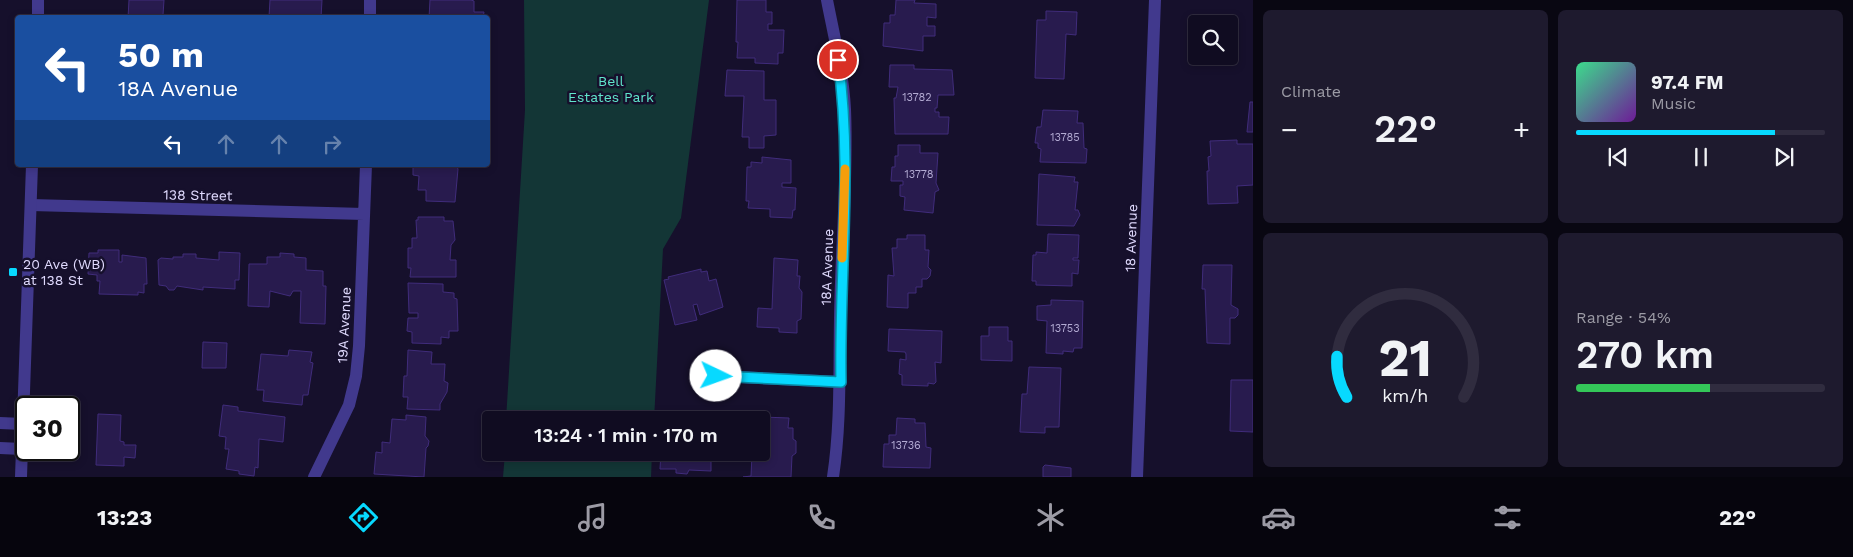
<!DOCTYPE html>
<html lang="en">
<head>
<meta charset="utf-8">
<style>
  :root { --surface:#100c21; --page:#1e1a2e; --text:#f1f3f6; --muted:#9c9ba5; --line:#302c3f; --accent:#07d9ff }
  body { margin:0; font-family:"Work Sans",sans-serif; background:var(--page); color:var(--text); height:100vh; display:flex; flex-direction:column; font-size:19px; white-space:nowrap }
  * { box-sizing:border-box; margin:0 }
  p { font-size:16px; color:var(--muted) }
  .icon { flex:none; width:28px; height:28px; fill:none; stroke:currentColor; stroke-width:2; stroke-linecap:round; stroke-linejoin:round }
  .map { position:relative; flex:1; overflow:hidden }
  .side { display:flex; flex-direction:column; gap:10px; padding:10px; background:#090712; width:600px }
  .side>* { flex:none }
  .hud { position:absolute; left:15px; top:15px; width:475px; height:152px; border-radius:5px; box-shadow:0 2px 8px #0003,0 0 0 1px var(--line); background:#1a4fa0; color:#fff; overflow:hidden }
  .buttons { position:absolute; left:1188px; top:15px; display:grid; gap:10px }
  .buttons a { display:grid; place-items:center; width:50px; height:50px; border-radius:5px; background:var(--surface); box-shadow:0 2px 8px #0003,0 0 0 1px var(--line); font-size:25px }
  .speed { position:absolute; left:15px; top:396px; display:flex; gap:10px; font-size:25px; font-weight:700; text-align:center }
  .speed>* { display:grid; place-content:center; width:65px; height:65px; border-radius:50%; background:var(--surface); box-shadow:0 2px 8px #0003,0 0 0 1px var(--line); line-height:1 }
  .speed .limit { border:2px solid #111; border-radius:8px; background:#fff; color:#111 }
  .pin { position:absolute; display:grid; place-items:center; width:42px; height:42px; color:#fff; margin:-21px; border:2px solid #fff; border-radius:50%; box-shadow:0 1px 5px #0007 }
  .me { position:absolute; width:55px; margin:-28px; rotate:93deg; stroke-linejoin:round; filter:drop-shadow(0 0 4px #0008) }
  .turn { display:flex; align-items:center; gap:18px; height:105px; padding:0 20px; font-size:22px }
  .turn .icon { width:65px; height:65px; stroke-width:2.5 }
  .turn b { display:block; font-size:35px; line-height:42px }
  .lanes { display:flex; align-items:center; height:48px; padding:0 20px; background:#0003; justify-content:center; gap:25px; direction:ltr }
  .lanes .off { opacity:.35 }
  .big { font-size:38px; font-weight:600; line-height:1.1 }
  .side .tile { flex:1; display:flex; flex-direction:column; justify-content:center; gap:8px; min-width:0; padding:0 18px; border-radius:8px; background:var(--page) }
  .side .dial { align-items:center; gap:0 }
  .dial svg { height:130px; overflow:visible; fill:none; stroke:var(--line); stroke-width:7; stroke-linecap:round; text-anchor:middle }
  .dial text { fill:var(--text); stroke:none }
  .song { display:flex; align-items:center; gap:15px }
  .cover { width:60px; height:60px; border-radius:8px; background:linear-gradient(135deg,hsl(150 70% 55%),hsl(280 70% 35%)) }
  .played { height:5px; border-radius:2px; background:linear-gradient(90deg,var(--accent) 80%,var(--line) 80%) }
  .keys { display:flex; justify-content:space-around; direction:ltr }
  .heat { display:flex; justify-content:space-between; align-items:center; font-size:28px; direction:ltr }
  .charge { height:8px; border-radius:4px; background:linear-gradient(90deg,#34c759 54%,var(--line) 0) }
  .side .tiles { flex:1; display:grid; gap:10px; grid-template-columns:repeat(2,1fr) }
  .trip { position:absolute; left:482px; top:411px; width:288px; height:50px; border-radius:5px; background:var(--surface); box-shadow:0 2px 8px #0003,0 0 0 1px var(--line); font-weight:600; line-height:50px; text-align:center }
  .tabs { display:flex; height:80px; justify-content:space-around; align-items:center; background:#06050d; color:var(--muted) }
  .tabs .icon { width:35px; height:35px }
  .tabs .active { color:var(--accent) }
  .tabs b { font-size:22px; color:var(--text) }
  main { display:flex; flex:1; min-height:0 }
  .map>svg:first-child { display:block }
</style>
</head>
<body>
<main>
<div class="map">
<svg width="1253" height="477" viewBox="0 0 1253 477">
  <rect width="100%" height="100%" fill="#16102c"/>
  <path fill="#133636" d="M524 0H709L681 218 663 249 654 420H506L525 110Z
    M505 453H652L651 477H503Z"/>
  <path fill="#281b4e" stroke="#402c7b" d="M129 0H164L163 15H161V18H128Z
    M270 0H322L321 18 269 17Z
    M430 0H471L474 1V12H484L483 18H429Z
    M737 0H766V12H772V24H768V30H784L783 53H778V64L755 63V58H737L738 42H736Z
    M896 0H915L914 3 936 4V18L927 17V26H935V36H923V51L883 46 884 23H890V15H895Z
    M1046 11 1077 12 1076 35 1066 34 1064 79 1035 78 1037 20H1046Z
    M890 65H914V69L952 70 954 95H938L937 108H935V112H939V117H949L948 134H895L894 98H896L898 87H889Z
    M727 70 764 71V100H776V135L764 136V148H749V137H742L744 96H725Z
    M1250 102H1253V132H1247Z
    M1043 110 1078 111 1077 123H1083L1084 148 1087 149 1086 163 1040 162 1041 149 1038 148V143H1035L1037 127H1041Z
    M1237 140V144H1253V185L1237 186 1238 203 1208 204 1207 171H1209L1208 157 1211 156 1210 141Z
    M898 145H920V153H938L936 183 939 190 935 192 933 213 904 210 905 197 900 196V185H903V181H891L892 167H895V156H898Z
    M762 157 791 160V183H782V187L796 188 795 210H793L792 218 770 217V209L748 208 749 201H746L747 167H751V162L762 163Z
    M413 165H456L458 169 455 202 426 201V190H418L419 176 413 175Z
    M1039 174 1075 177 1074 182H1078L1075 210H1078L1080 215 1074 226 1037 225Z
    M418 217H444V221H453L455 240 451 245 450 260H456V277H410L411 268H408V248H412V238H417L416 220H418Z
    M1048 234 1079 235 1078 258H1073V260H1079L1078 274 1072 273V286L1036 285V281H1032L1033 255H1036V252L1047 253Z
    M907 235H925V250H929L928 267 931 270 930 276 927 279H922V287H916V293H908V308L887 307 888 275 894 276 892 248H897V239H907Z
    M98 250H119V262H122V255L146 258 147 284H144V293L138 292V295L99 294 100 281H97V275L88 274 89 253H98Z
    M219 252 240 253 239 280H235V289L203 287V290L177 286 174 290H169L166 286 159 285 158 260 161 258 173 259V257H183V254H196V258L219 260Z
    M280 253 294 254V257L306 258V270L323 271V286H326L325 324 300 323 301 291H293L290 296 270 291 269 307 248 306 249 264H267V257H280Z
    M774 258 798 260 797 276H800L799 288 802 292 801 319 797 321V333L779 332V328L757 327 758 308 772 309Z
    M1203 265H1232L1231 305 1238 309V315L1235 318H1230V344L1207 343 1205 289H1202Z
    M701 269V272L707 271 709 281 716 279 723 307 700 315 697 304 693 305 697 320 675 325 664 280 669 279 668 277Z
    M408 283 443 284V292L454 293V298L457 299 458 331H449V338L441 337V344L412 343V332L407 331 408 318H418V313H409Z
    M1051 300 1083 301 1082 348H1074L1073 352 1063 351V354L1046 353 1047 321 1037 320V306L1051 305Z
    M989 327H1008V341H1012V361L981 360V336H989Z
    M889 329 942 331 941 363 935 362 936 382 934 384 928 383V386L902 385V375L899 374 900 359 906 360V354L905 352 888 351Z
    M203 342 227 343 226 368H202Z
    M289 350 312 352 310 362 313 363 308 395H303L302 405 263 401 264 390H257L261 354 288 356Z
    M408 350 432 352 431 364H445L444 381 448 383 447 392 440 404V410L407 409 408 397H403L404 376H407Z
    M1029 367 1061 368 1059 427H1045V433L1020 432 1022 394H1027Z
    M1231 380H1253V432L1230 431Z
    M223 405 238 407V411L285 417 283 442 259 439 258 468 255 467 254 476 239 474V471L226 469 229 449H225L226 437 219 436Z
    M98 414 121 415 120 441 124 442V445H136L135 458 124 457V466L96 465Z
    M406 415 426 417 425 436 429 441 428 446 426 448 424 477 374 474 376 452 382 453V442L390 443 392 419 406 420Z
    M762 417 789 418 788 428H793V439L796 441V453L792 456 791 477H743L751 476 752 454 761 455Z
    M897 418 915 419V423H925L926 447 931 448 930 468 883 467 884 444H889V435H896Z
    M661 452H711V471L689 470 687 474 676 473V469H660Z
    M1045 465 1071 468V477H1043V467Z"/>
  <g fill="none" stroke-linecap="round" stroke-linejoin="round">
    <path stroke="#41398d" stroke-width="12" d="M827 0C834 36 843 72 845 109 848 178 841 248 840 318 839 372 841 424 833 477
      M370 18V0
      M31 205 364 214
      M716 376 841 382
      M0 423 23 424
      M0 448 22 449
      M314 477 349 405 356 376 359 346 366 165
      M1137 477 1155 0"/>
    <path stroke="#41398d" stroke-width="12" d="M38 18V0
      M21 477 32 165"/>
  </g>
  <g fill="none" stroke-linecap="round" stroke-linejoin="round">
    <g stroke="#058da6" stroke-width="12">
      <path id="route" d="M716 376 841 382C839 275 853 167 838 60"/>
    </g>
    <use href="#route" stroke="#07d9ff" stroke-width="9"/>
    <path stroke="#f59e0b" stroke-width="9" d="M842 258 845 169"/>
  </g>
  <rect fill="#07d9ff" stroke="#16102c" stroke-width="2" x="8" y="267" width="10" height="10" rx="2.5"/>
  <g text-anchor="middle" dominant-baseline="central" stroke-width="5" stroke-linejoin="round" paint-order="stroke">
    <g font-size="11" fill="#b3abd3">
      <text x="917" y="97">13782</text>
      <text x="1065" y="137">13785</text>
      <text x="919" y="174">13778</text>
      <text x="1065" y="328">13753</text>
      <text x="906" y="445">13736</text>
    </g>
    <g font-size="14" fill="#60e6cc" stroke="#16102c">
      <text x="611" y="81">Bell<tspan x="611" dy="16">Estates Park</tspan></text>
    </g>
    <g font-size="14" fill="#e1dbff" stroke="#16102c">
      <text transform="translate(198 195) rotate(1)">138 Street</text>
      <text transform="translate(1131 238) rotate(-88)">18 Avenue</text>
      <text transform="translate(827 267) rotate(-88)">18A Avenue</text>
      <text transform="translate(344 325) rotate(-87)">19A Avenue</text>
    </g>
    <g font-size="14" fill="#e1dbff" stroke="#16102c" text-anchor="start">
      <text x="23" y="264">20 Ave (WB)<tspan x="23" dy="16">at 138 St</tspan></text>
    </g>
  </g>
</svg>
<div class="buttons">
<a><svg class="icon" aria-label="search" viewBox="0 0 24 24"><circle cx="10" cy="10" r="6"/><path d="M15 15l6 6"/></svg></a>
</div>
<div class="speed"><div class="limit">30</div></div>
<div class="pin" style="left:838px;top:60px;background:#d93025"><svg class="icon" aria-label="arrive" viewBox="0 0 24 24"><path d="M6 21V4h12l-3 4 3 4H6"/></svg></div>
<svg class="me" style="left:716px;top:376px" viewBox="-20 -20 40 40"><circle r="19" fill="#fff"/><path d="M0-13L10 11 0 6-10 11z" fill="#07d9ff"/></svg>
<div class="trip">13:24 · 1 min · 170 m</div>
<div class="hud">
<div class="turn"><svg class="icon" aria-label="left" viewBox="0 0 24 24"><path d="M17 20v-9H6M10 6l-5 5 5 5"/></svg><div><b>50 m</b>18A Avenue</div></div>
<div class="lanes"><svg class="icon" aria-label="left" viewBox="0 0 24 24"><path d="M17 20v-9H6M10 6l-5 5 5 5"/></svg><svg class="icon off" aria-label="ahead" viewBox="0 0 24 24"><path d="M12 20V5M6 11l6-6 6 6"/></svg><svg class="icon off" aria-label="ahead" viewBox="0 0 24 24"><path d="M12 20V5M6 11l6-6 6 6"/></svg><svg class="icon off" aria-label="right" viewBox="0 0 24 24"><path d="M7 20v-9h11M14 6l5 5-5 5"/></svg></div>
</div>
</div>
<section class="side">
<div class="tiles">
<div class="tile"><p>Climate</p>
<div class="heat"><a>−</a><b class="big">22°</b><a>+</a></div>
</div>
<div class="tile">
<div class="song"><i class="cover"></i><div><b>97.4 FM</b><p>Music</p></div></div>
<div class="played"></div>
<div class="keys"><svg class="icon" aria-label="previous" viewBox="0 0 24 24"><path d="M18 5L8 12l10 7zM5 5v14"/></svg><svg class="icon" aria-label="pause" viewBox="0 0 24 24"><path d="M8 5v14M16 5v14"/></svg><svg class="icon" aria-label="next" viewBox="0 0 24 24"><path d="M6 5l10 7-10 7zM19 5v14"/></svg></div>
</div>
<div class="tile dial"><svg viewBox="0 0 100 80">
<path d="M14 69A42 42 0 1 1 86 69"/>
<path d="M14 69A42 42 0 0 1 8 44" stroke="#07d9ff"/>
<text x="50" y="56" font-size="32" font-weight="700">21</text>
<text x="50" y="72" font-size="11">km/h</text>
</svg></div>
<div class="tile"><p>Range · 54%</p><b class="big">270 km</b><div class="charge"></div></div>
</div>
</section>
</main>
<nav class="tabs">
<b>13:23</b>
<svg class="icon active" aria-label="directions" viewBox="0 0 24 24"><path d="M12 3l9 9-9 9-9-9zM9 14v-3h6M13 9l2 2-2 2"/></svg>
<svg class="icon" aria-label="music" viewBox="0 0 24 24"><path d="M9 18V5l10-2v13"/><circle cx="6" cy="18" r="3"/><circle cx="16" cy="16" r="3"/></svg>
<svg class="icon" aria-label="phone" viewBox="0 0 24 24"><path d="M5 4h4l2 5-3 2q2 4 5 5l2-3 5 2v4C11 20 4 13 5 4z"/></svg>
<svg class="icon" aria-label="climate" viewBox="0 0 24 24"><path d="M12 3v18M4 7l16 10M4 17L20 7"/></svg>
<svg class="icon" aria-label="car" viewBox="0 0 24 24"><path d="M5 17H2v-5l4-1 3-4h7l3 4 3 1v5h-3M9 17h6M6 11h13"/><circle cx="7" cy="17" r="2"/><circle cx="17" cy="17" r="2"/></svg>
<svg class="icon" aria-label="filters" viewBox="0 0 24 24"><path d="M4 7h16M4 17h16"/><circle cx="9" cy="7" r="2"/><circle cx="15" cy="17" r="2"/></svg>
<b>22°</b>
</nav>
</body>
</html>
